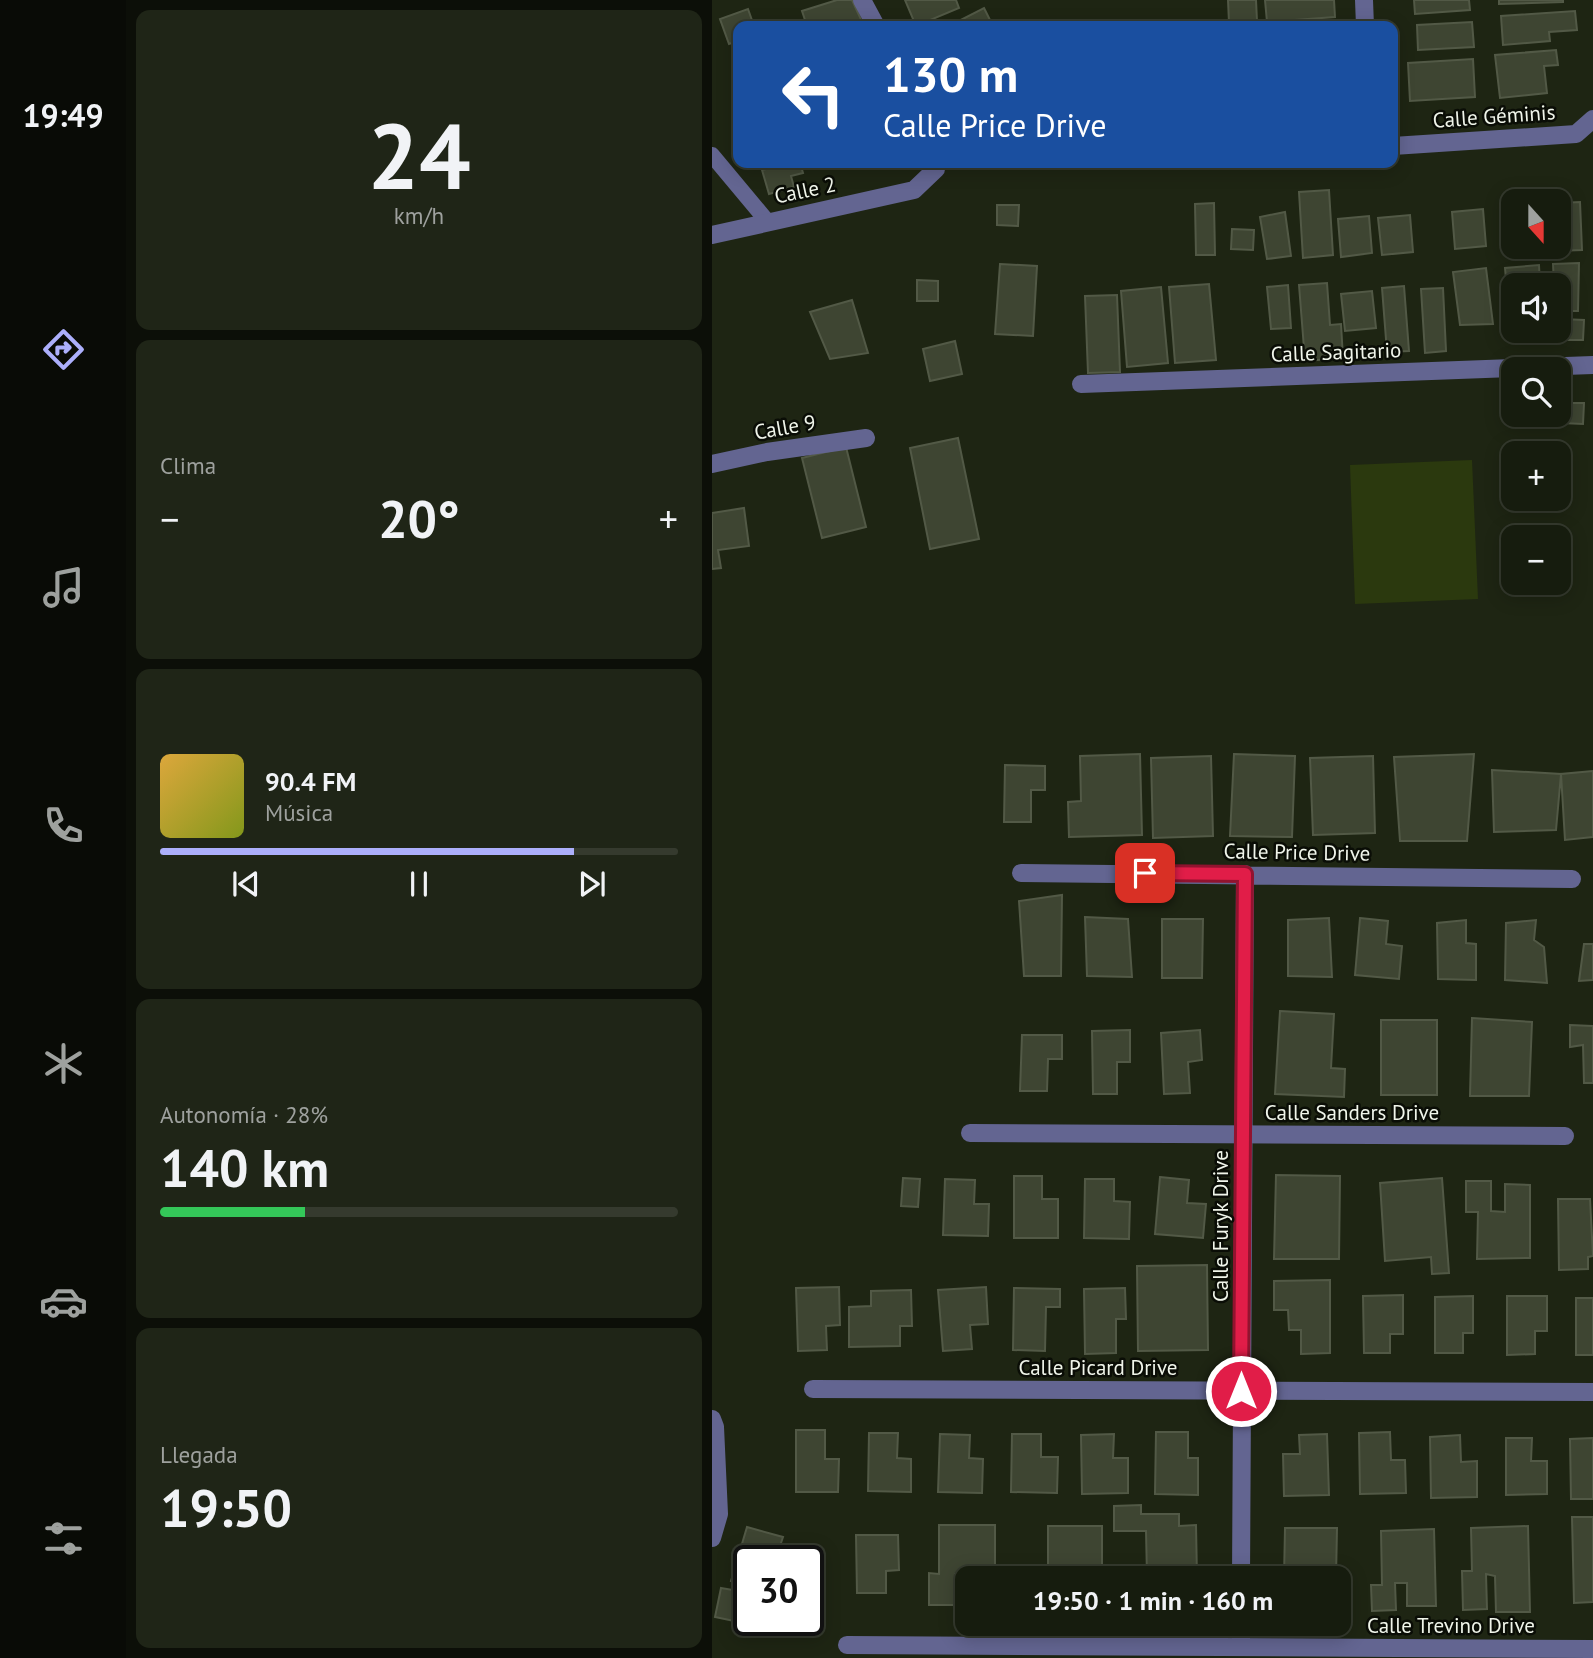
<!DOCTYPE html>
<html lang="es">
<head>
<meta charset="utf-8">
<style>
  :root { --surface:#161c0e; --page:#1f2517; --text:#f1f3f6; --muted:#9ea19e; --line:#353a2e; --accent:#acaffb }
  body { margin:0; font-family:"PT Sans",sans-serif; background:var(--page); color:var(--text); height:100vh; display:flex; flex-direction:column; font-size:26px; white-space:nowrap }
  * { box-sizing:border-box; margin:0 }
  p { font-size:23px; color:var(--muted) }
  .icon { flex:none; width:38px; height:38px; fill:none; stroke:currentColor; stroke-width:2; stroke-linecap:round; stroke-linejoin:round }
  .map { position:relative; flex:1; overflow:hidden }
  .side { display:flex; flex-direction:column; gap:10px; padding:10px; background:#0c0f08; width:586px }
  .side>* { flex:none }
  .banner { position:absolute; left:21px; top:21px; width:665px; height:147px; border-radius:14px; box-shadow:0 4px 18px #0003,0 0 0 2px var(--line); background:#1a4fa0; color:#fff; overflow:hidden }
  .needle { width:46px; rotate:159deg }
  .buttons { position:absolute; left:789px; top:189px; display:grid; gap:14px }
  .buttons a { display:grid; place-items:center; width:70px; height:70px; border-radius:14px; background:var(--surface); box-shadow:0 4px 18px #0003,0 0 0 2px var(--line); font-size:35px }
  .speed { position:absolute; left:21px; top:1545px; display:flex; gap:14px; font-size:35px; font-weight:700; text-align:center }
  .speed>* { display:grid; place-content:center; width:91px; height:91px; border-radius:50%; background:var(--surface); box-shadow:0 4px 18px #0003,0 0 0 2px var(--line); line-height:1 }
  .speed .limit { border:4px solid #111; border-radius:10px; background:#fff; color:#111 }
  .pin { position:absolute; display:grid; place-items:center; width:60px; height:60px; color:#fff; margin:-30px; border-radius:14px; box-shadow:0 4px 10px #0006 }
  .me { position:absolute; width:77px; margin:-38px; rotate:0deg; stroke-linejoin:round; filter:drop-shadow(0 0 5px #0008) }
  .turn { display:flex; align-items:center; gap:24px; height:147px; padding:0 35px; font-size:32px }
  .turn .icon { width:91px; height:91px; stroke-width:2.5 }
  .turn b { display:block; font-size:49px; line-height:60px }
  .big { font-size:52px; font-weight:800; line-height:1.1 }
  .side .card { flex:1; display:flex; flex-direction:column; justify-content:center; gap:10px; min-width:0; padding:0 24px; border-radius:14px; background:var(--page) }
  .side .dial { align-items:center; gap:0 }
  .dial b { font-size:91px; line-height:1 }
  .song { display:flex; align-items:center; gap:21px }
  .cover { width:84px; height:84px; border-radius:10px; background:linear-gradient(135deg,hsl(40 70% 55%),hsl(70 70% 35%)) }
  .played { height:7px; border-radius:4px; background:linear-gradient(90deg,var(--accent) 80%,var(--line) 80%) }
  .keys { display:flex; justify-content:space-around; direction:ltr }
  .heat { display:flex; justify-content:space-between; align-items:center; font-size:38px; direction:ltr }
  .charge { height:10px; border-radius:5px; background:linear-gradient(90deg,#34c759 28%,var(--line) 0) }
  .trip { position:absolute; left:243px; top:1566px; width:396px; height:70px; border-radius:14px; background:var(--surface); box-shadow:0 4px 18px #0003,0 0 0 2px var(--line); font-weight:800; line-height:70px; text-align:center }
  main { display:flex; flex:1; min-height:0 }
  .dock { display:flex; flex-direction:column; width:126px; justify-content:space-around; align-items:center; background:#090b06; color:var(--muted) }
  .dock .icon { width:49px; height:49px }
  .dock .on { color:var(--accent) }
  .dock b { font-size:32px; color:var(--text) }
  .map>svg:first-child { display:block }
</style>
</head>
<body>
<main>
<nav class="dock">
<b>19:49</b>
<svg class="icon on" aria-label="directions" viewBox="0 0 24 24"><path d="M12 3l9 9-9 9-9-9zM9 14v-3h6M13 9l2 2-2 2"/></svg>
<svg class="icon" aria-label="music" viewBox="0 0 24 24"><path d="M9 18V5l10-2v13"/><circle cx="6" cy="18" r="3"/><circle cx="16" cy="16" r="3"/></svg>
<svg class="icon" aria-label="phone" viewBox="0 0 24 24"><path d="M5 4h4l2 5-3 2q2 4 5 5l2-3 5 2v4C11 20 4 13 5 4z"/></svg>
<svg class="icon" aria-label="climate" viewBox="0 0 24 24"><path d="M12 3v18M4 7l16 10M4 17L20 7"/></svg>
<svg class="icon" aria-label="car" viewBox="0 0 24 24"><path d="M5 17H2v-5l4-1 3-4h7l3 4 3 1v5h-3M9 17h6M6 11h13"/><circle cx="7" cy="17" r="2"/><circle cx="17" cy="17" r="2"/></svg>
<svg class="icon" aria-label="filters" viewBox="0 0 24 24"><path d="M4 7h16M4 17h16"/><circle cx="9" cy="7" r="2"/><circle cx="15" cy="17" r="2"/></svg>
</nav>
<section class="side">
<div class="card dial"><b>24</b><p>km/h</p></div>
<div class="card"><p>Clima</p>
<div class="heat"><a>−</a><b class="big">20°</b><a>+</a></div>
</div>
<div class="card">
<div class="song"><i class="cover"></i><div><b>90.4 FM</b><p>Música</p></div></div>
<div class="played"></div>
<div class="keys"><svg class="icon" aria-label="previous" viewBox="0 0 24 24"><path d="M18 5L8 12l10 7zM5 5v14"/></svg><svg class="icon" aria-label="pause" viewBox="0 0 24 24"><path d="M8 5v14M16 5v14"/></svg><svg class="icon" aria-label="next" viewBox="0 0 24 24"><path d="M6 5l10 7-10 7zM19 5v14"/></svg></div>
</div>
<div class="card"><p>Autonomía · 28%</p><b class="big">140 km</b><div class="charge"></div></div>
<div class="card"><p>Llegada</p><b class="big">19:50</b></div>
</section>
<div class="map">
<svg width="881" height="1658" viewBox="0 0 881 1658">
  <rect width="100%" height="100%" fill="#1e2513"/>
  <path fill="#2b390e" d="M760 460 766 599 643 604 638 465Z"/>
  <path fill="#3e4532" stroke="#525946" stroke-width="2" d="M125 0H140L152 26H95L90 11Z
    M193 0H244L247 8 204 26Z
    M516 0H544L545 21 517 23Z
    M553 0H622L623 17 555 22Z
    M702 0H757L758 10 703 14Z
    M787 0H851V2L787 4Z
    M272 8 281 26H237Z
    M36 9 42 26H26V41L17 44 8 19Z
    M863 11 865 30 837 32 838 41 791 45 789 16Z
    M760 22 762 47 706 50 705 25Z
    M844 50 846 65 832 66 835 93 788 98 783 55Z
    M761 59 763 97 698 101 696 63Z
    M70 163H88L91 173 79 176 82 187 57 194 50 170 70 165Z
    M617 190 621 255 591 258 587 192Z
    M827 198 828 201H802V240L793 241 790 201Z
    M868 202 870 250 843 251V247H847V203Z
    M502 203 503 255H484L483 204Z
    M285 205H307L306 226 285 225Z
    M771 209 774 246 743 249 740 212Z
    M573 212 579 256 555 259 548 217Z
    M698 215 701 252 670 255 666 218Z
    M657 216 660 253 629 257 626 219Z
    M520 229 542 230 541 250 519 249Z
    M867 263 866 311H847V285H842L841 264Z
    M288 264 325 266 321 336 283 334Z
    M827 265 828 285H802V314H797L793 268Z
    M774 268 781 324 748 325 741 272Z
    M205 280 226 281V301H205Z
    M615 283 618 325 629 324 631 358 593 361 587 285Z
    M497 284 504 360 463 363 457 287Z
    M576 285 579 328 559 329 555 287Z
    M692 286 697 351 675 352 670 288Z
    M449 287 456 363 415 367 409 291Z
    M731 288 734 351 713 353 709 289Z
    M660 291 664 328 633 331 629 294Z
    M405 295 408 372 376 373 373 296Z
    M140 300 156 353 118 359 98 312Z
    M850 319 872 320 871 340H850Z
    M243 341 250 374 218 381 211 349Z
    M851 403H872L871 424 850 423Z
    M246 438 267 539 218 549 198 448Z
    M134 447 154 527 110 538 90 458Z
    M32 508 37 546 6 550 9 568 0 569V513Z
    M428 754 430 835 357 837 356 802 369 801 368 756Z
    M522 754 583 756 580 837 518 836Z
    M762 754 755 841H688L682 757Z
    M499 756 501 836 441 838 439 758Z
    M661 756 663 833 601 835 598 758Z
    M293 765 333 766V790H319V822H292Z
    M780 770 849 774 844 830 782 832Z
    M881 771V837L853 840 849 774Z
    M350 895 349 976H312L307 901Z
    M373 917 416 919 420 977 375 976Z
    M617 918 620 977 576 976V920Z
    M648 918 676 921 674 944 690 946 687 979 643 975Z
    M450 919H491L490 978H450Z
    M754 920V943L764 944V980L726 979 725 923Z
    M824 920 822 940 832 947 835 983 793 980 794 923Z
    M872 944H881V980L867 981Z
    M568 1011 622 1014 619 1068 633 1069 632 1097 563 1094Z
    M760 1018 820 1022 817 1096H758Z
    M669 1020H725V1095H669Z
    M858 1025 881 1026V1083H872L871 1045 858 1047Z
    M418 1030V1062H405V1094H381L380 1031Z
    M488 1030 490 1060 476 1062 478 1093 452 1094 449 1033Z
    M310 1035H350V1059H336L335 1091H308Z
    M564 1175 628 1176 627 1259H562Z
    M302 1176H330V1199H346V1238H302Z
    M448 1177 477 1180 475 1203 494 1204 491 1238 443 1234Z
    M191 1178 208 1179 206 1207 189 1206Z
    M730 1178 737 1273 720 1274 719 1257 673 1261 668 1183Z
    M233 1179 263 1180 262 1204H277L276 1236 231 1235Z
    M373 1179H402V1201L418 1202 417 1239 372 1238Z
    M754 1181H779V1211L793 1212V1184L818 1185V1258L765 1259 766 1212H754Z
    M846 1199H878L881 1256 876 1257V1269L847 1270Z
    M495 1265 496 1350 426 1351 425 1266Z
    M618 1280V1353L589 1354V1330H577L576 1310H562V1281Z
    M127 1287 128 1325 114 1326 115 1350 86 1351 84 1288Z
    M274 1287 276 1324 258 1325 260 1349 231 1351 226 1290Z
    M302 1288 348 1289V1307H334L333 1351 301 1350Z
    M413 1288 414 1319H404V1353L373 1354 372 1289Z
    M199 1290 200 1326H188V1346L137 1347V1307L159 1306V1291Z
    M691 1295V1334H678V1353H652L651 1296Z
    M761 1296V1333H751V1353H723V1297Z
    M795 1296H835V1331H823V1354L795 1355Z
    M864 1298H881V1355H864Z
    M84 1430H113V1459H127L126 1492H84Z
    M444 1432H476V1458H486V1495L443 1494Z
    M678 1432 679 1460H693L694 1493 648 1494 647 1433Z
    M157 1433H186L185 1458 199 1459V1492L156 1491Z
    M228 1434 258 1435 257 1458 271 1459 270 1493 226 1492Z
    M300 1434H329V1457H346L345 1493 299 1492Z
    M402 1434 401 1458H416V1493L370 1494 369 1435Z
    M615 1434 617 1495 572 1496 571 1454H588L587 1435Z
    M748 1435 749 1462 765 1461V1497L719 1498 718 1437Z
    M794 1438H820L819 1461H835V1494L794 1495Z
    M881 1438V1499H859L858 1439Z
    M429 1505V1514H467V1526L484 1525 485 1578H457V1574H446V1578H424L435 1577 434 1531H402V1506Z
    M860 1517H881V1602L862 1603Z
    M227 1525H283V1578H256V1604L253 1603V1575L243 1574V1605H217V1573L227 1574Z
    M336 1526H390V1578H368V1574H355V1578H328V1573H336Z
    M816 1526 818 1612H784L783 1576 774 1574 775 1609 751 1610 750 1571H760L759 1528Z
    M35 1527 71 1537 64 1558 73 1561H37V1586L19 1581Z
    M573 1528H625L624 1578H572Z
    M722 1529 724 1606H695V1583H683L684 1610 660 1611 659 1585H670L669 1531Z
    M144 1535H186L187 1570 174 1571V1593H145Z
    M626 1579H635L634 1610H626Z
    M9 1588 33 1592 27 1622 3 1617Z"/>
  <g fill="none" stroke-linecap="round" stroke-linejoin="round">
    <path stroke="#636591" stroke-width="16" d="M0 155 55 221"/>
    <path stroke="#636591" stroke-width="18" d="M150 0 164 26
      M652 0 653 26
      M681 146 864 134 881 119
      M0 235 202 190 224 169 223 163
      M369 384 881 365
      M0 464 55 452 154 438
      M309 873 860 879
      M258 1133 853 1136
      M101 1389 881 1392
      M0 1419 3 1427 7 1514 0 1538
      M529 1578 533 874
      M135 1645 881 1649
      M529 1647V1624"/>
  </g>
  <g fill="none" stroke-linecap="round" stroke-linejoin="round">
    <g stroke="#92132f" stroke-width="18">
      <path id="route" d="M433 873 533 874 529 1391"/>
    </g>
    <use href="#route" stroke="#e11d48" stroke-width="12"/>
  </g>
  <g text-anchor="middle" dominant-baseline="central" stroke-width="5" stroke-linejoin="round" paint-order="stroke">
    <g font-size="21" fill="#f0f5ea" stroke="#0a0d06">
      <text transform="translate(782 116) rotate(-4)">Calle Géminis</text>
      <text transform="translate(93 190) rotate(-12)">Calle 2</text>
      <text transform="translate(624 352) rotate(-2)">Calle Sagitario</text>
      <text transform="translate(73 427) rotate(-10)">Calle 9</text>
      <text transform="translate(585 852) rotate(1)">Calle Price Drive</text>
      <text x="640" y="1112">Calle Sanders Drive</text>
      <text transform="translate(508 1226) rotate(-90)">Calle Furyk Drive</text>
      <text x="386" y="1367">Calle Picard Drive</text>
      <text x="739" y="1625">Calle Trevino Drive</text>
    </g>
  </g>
</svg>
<div class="buttons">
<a><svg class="needle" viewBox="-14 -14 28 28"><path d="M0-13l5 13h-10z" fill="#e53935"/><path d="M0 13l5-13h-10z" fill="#9ea19e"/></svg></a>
<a><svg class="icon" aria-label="sound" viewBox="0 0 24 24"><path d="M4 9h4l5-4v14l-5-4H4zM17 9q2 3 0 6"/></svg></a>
<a><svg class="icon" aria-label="search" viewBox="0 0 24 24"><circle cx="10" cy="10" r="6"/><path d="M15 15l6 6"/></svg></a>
<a>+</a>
<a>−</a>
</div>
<div class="speed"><div class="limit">30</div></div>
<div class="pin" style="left:433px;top:873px;background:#d93025"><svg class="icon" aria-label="arrive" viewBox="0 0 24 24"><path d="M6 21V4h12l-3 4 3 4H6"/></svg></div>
<svg class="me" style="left:529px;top:1391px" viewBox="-20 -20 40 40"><circle r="17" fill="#e11d48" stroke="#fff" stroke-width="3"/><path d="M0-11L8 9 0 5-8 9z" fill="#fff"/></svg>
<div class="trip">19:50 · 1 min · 160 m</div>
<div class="banner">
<div class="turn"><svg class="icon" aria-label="left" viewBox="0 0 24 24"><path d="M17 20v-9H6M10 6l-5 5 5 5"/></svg><div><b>130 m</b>Calle Price Drive</div></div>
</div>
</div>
</main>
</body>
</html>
